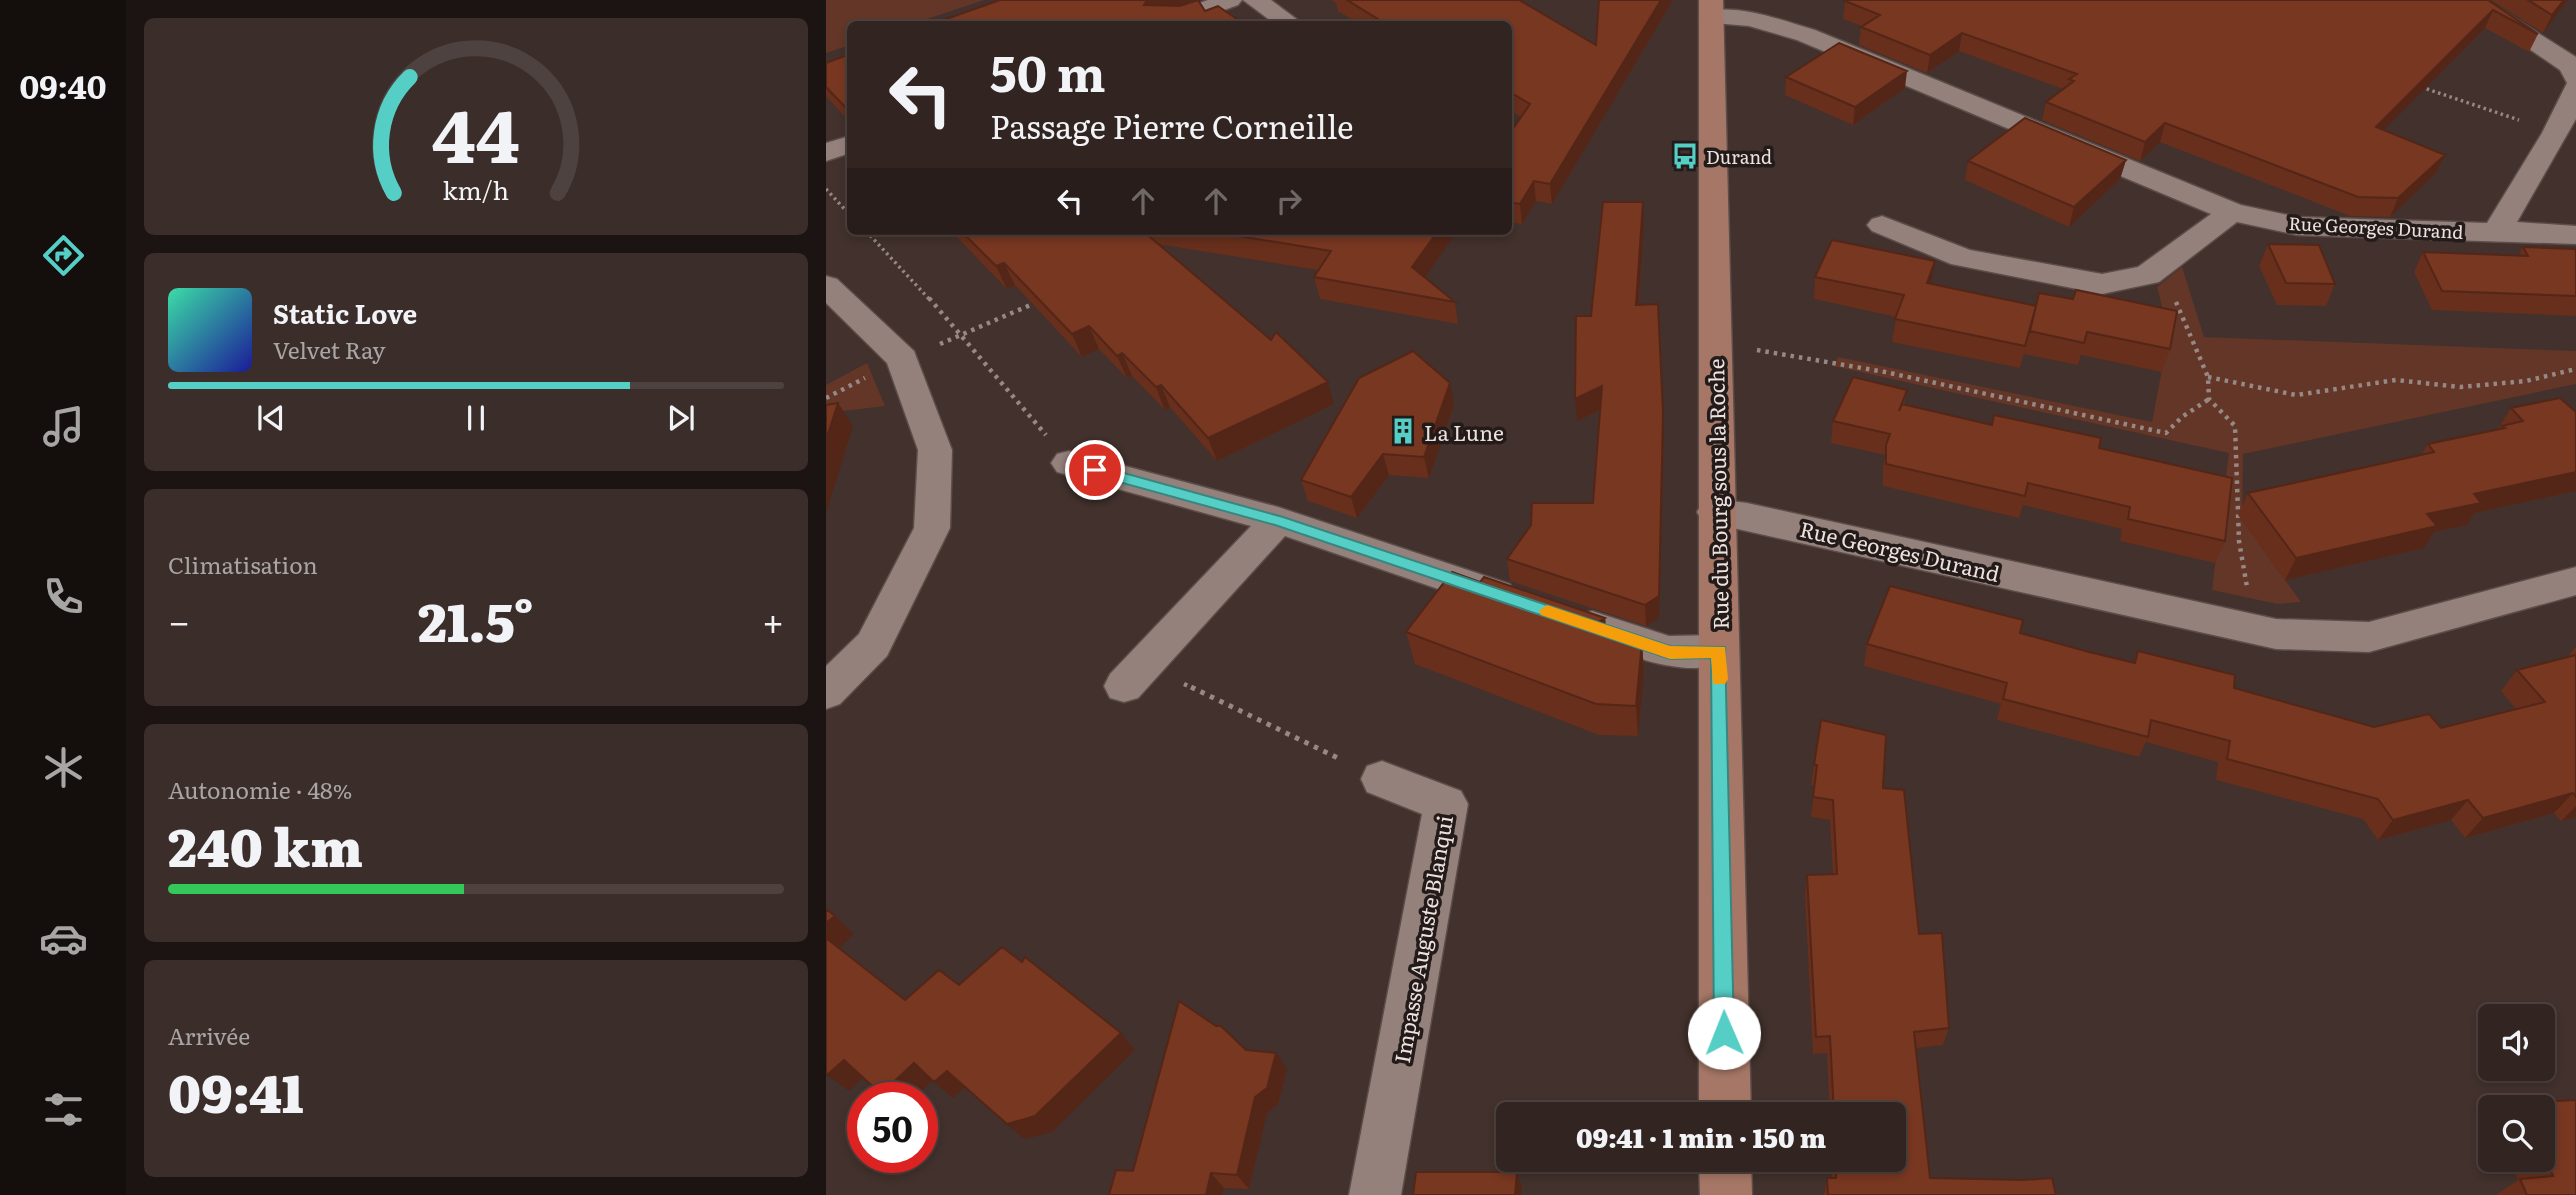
<!DOCTYPE html>
<html lang="fr">
<head>
<meta charset="utf-8">
<style>
  :root { --surface:#322521; --page:#3a2d2a; --text:#f1f3f6; --muted:#a8a5a5; --line:#4d423f; --accent:#55cec5 }
  body { margin:0; font-family:Literata,serif; background:var(--page); color:var(--text); height:100vh; display:flex; flex-direction:column; font-size:26px; white-space:nowrap }
  * { box-sizing:border-box; margin:0 }
  p { font-size:23px; color:var(--muted) }
  .icon { flex:none; width:38px; height:38px; fill:none; stroke:currentColor; stroke-width:2; stroke-linecap:round; stroke-linejoin:round }
  .map { position:relative; flex:1; overflow:hidden }
  .side { display:flex; flex-direction:column; gap:18px; padding:18px; background:#1c1412; width:700px }
  .side>* { flex:none }
  .banner { position:absolute; left:21px; top:21px; width:665px; height:214px; border-radius:10px; box-shadow:0 4px 10px #0003,0 0 0 2px var(--line); background:#322521; color:var(--text); overflow:hidden }
  .fabs { position:absolute; left:1652px; top:1004px; display:grid; gap:14px }
  .fabs a { display:grid; place-items:center; width:77px; height:77px; border-radius:10px; background:var(--surface); box-shadow:0 4px 10px #0003,0 0 0 2px var(--line); font-size:35px }
  .speed { position:absolute; left:21px; top:1082px; display:flex; gap:14px; font-size:35px; font-weight:700; text-align:center }
  .speed>* { display:grid; place-content:center; width:91px; height:91px; border-radius:50%; background:var(--surface); box-shadow:0 4px 10px #0003,0 0 0 2px var(--line); line-height:1 }
  .speed .limit { border:10px solid #d22; background:#fff; color:#111 }
  .pin { position:absolute; display:grid; place-items:center; width:60px; height:60px; color:#fff; margin:-30px; border:4px solid #fff; border-radius:50%; box-shadow:0 2px 7px #0007 }
  .me { position:absolute; width:77px; margin:-38px; rotate:359deg; stroke-linejoin:round; filter:drop-shadow(0 0 5px #0008) }
  .turn { display:flex; align-items:center; gap:24px; height:147px; padding:0 28px; font-size:32px }
  .turn .icon { width:91px; height:91px; stroke-width:2.5 }
  .turn b { display:block; font-size:49px; line-height:60px }
  .lanes { display:flex; align-items:center; height:66px; padding:0 28px; background:#0003; justify-content:center; gap:35px; direction:ltr }
  .lanes .off { opacity:.35 }
  .big { font-size:52px; font-weight:800; line-height:1.1 }
  .side .widget { flex:1; display:flex; flex-direction:column; justify-content:center; gap:10px; min-width:0; padding:0 24px; border-radius:10px; background:var(--page) }
  .side .dial { align-items:center; gap:0 }
  .dial svg { height:182px; overflow:visible; fill:none; stroke:var(--line); stroke-width:7; stroke-linecap:round; text-anchor:middle }
  .dial text { fill:var(--text); stroke:none }
  .song { display:flex; align-items:center; gap:21px }
  .cover { width:84px; height:84px; border-radius:10px; background:linear-gradient(135deg,hsl(160 70% 55%),hsl(240 70% 35%)) }
  .played { height:7px; border-radius:4px; background:linear-gradient(90deg,var(--accent) 75%,var(--line) 75%) }
  .keys { display:flex; justify-content:space-around; direction:ltr }
  .heat { display:flex; justify-content:space-between; align-items:center; font-size:38px; direction:ltr }
  .charge { height:10px; border-radius:5px; background:linear-gradient(90deg,#34c759 48%,var(--line) 0) }
  .trip { position:absolute; left:670px; top:1102px; width:410px; height:70px; border-radius:10px; background:var(--surface); box-shadow:0 4px 10px #0003,0 0 0 2px var(--line); font-weight:800; line-height:70px; text-align:center }
  main { display:flex; flex:1; min-height:0 }
  .tab-bar { display:flex; flex-direction:column; width:126px; justify-content:space-around; align-items:center; background:#140f0d; color:var(--muted) }
  .tab-bar .icon { width:49px; height:49px }
  .tab-bar .current { color:var(--accent) }
  .tab-bar b { font-size:32px; color:var(--text) }
  .map>svg:first-child { display:block }
</style>
</head>
<body>
<main>
<nav class="tab-bar">
<b>09:40</b>
<svg class="icon current" aria-label="directions" viewBox="0 0 24 24"><path d="M12 3l9 9-9 9-9-9zM9 14v-3h6M13 9l2 2-2 2"/></svg>
<svg class="icon" aria-label="music" viewBox="0 0 24 24"><path d="M9 18V5l10-2v13"/><circle cx="6" cy="18" r="3"/><circle cx="16" cy="16" r="3"/></svg>
<svg class="icon" aria-label="phone" viewBox="0 0 24 24"><path d="M5 4h4l2 5-3 2q2 4 5 5l2-3 5 2v4C11 20 4 13 5 4z"/></svg>
<svg class="icon" aria-label="climate" viewBox="0 0 24 24"><path d="M12 3v18M4 7l16 10M4 17L20 7"/></svg>
<svg class="icon" aria-label="car" viewBox="0 0 24 24"><path d="M5 17H2v-5l4-1 3-4h7l3 4 3 1v5h-3M9 17h6M6 11h13"/><circle cx="7" cy="17" r="2"/><circle cx="17" cy="17" r="2"/></svg>
<svg class="icon" aria-label="filters" viewBox="0 0 24 24"><path d="M4 7h16M4 17h16"/><circle cx="9" cy="7" r="2"/><circle cx="15" cy="17" r="2"/></svg>
</nav>
<section class="side">
<div class="widget dial"><svg viewBox="0 0 100 80">
<path d="M14 69A42 42 0 1 1 86 69"/>
<path d="M14 69A42 42 0 0 1 21 18" stroke="#55cec5"/>
<text x="50" y="56" font-size="32" font-weight="700">44</text>
<text x="50" y="72" font-size="11">km/h</text>
</svg></div>
<div class="widget">
<div class="song"><i class="cover"></i><div><b>Static Love</b><p>Velvet Ray</p></div></div>
<div class="played"></div>
<div class="keys"><svg class="icon" aria-label="previous" viewBox="0 0 24 24"><path d="M18 5L8 12l10 7zM5 5v14"/></svg><svg class="icon" aria-label="pause" viewBox="0 0 24 24"><path d="M8 5v14M16 5v14"/></svg><svg class="icon" aria-label="next" viewBox="0 0 24 24"><path d="M6 5l10 7-10 7zM19 5v14"/></svg></div>
</div>
<div class="widget"><p>Climatisation</p>
<div class="heat"><a>−</a><b class="big">21.5°</b><a>+</a></div>
</div>
<div class="widget"><p>Autonomie · 48%</p><b class="big">240 km</b><div class="charge"></div></div>
<div class="widget"><p>Arrivée</p><b class="big">09:41</b></div>
</section>
<div class="map">
<svg width="1750" height="1195" viewBox="0 0 1750 1195">
  <rect width="100%" height="100%" fill="#42312c"/>
  <path fill="#633627" d="M0 0H158L86 24H24V45L0 53Z
    M1356 267 1378 337 1750 351V384L1417 454 1416 520 1475 602 1451 604 1386 590 1403 453 1007 366 1012 357 1326 422 1343 333 1331 287Z
    M41 363 59 406 0 413V385Z"/>
  <g fill="none" stroke-linecap="round" stroke-linejoin="round">
    <g stroke="#5b4d49" stroke-width="3">
      <path id="minor" d="M382 0H416L412 5 360 24H327L330 19Z
        M417 0H445L477 24H449Z
        M1632 0H1660L1750 57V119L1691 222 1750 226V244L1471 235 1411 222 1333 282 1276 294 1125 264 1046 231 1041 225 1046 219 1056 216 1144 250 1276 274 1312 267 1385 214 971 40 923 26 876 22 873 17 876 12C913 3 954 20 989 30L1415 205 1471 217 1661 223 1716 133 1741 83 1734 70Z
        M24 136V153L0 161V143Z
        M0 276 11 279 88 351 126 450 124 528 61 656 14 704 0 709V666L33 634 88 528 92 450 61 363 0 303Z
        M243 451 452 507 684 584 689 594 684 604 670 609 459 536 312 698 298 702 284 698 278 686 284 674 425 526 231 472 225 463 231 454Z
        M889 499 921 503 1450 619 1543 622 1750 567V595L1543 652 1450 649 876 521 871 512 876 503Z
        M766 611 843 636 893 635 907 640 913 651 907 662C854 680 802 654 752 637L746 626 752 615Z
        M556 761 635 791 642 804 575 1195H523L596 814 541 792 535 779 541 766Z"/>
    </g>
    <g stroke="#5b4d49" stroke-width="3">
      <path id="major" d="M873 0H897L925 1115H873Z
        M873 1160H925L926 1195H874Z"/>
    </g>
    <path stroke="#968884" stroke-width="3.5" stroke-dasharray="2.5 3.5" stroke-linecap="butt" d="M1595 87 1693 120
      M0 189 24 215
      M40 231 104 300"/>
    <path stroke="#968884" stroke-width="4.5" stroke-dasharray="3.5 5" stroke-linecap="butt" d="M103 298 220 435
      M1350 302 1382 377 1383 399 1409 426 1413 541 1421 587
      M114 344 209 303
      M931 350 1059 372 1340 433 1356 417 1383 399
      M1382 377 1470 395 1570 380 1634 387 1700 381 1750 369
      M0 398 39 378
      M358 684 369 689"/>
    <path stroke="#968884" stroke-width="5" stroke-dasharray="4.5 6" stroke-linecap="butt" d="M365 687 514 759"/>
    <use href="#minor" fill="#95817b" fill-rule="evenodd"/>
    <use href="#major" fill="#a67767" fill-rule="evenodd"/>
  </g>
  <path fill="#672f1c" d="M506 0H693L770 45 773 0H847L726 204 710 201 696 224 682 222V136L695 117 682 109V24H533L512 11 510 3Z
    M1662 0 1712 34 1703 52 1659 28 1557 130 1619 155 1610 173 1564 217 1524 216 1334 142 1314 161 1216 120 1220 102 1237 89 1133 51 1101 73 1033 45 1035 27 1036 26 1017 19 1019 1Z
    M1665 0H1742L1717 33Z
    M24 54V122L0 96V63Z
    M960 77 1079 88 1027 125 959 95Z
    M1300 160 1294 179 1243 227 1139 180 1142 161Z
    M818 223 813 305 838 434 833 618 820 626 684 581 681 559 767 503 774 410 751 421 749 399 765 316Z
    M125 231H626L627 237 599 277 629 302 632 324 494 299 488 277 492 270 332 244 508 404 391 461 344 407 339 410 306 376 301 378 273 349 256 357 189 285 181 289Z
    M1442 244 1509 284 1500 306 1451 305 1433 266Z
    M1697 247 1750 252V316L1606 310 1588 272 1597 252 1692 256Z
    M989 277 1105 284 1205 328 1194 368 1066 342 1070 317 988 299Z
    M1213 293 1344 349 1336 372 1255 355 1252 365 1198 354Z
    M1081 390 1078 405 1273 448 1399 541 1389 563 1294 541 1296 529 1197 505 1193 518 1057 486V467L1059 455 1005 443 1007 421Z
    M628 404 603 478 563 475 531 518 482 501 475 480Z
    M1685 408 1750 412V491L1648 513 1641 525 1608 532 1598 548 1459 580 1412 515 1422 493 1596 454 1602 444 1671 430Z
    M654 582 779 618 780 628 816 642 818 673 812 736 773 735 589 664 580 632Z
    M1194 633 1307 663 1312 651 1408 688 1548 727 1615 728 1690 709 1675 691 1691 670 1741 658 1750 646V817L1735 821 1728 813 1639 838 1625 820 1552 840 1537 819 1390 780 1392 762 1320 742 1313 757 1171 720 1175 704 1038 666 1041 644Z
    M995 720 1057 788 1093 934 1123 1028 1117 1045 1090 1048 1104 1178 1230 1195H998L1001 1178H1006V1160H1068V1115H1004L1001 1053 987 1054 979 894 981 875 1007 874 1004 820 985 817 989 786 985 785Z
    M420 1050 461 1069 452 1104 441 1113 423 1189 398 1188 307 1171Z
    M1750 1100V1195H1670L1692 1180 1684 1160H1717V1108H1688L1694 1103Z"/>
  <path fill="#542617" d="M321 0H364L365 3 326 24 318 5Z
    M835 0H847L726 204 724 184Z
    M1738 0H1742L1717 33 1726 15Z
    M1667 10 1659 28 1542 146 1550 127Z
    M1136 33 1133 51 1101 73 1104 55Z
    M1081 71 1079 88 1027 125 1029 107Z
    M1339 123 1334 142 1314 161 1319 142Z
    M1619 155 1610 173 1564 217 1572 198Z
    M1300 160 1294 179 1243 227 1248 207Z
    M708 181 710 201 696 224 694 204Z
    M817 202 818 223 811 327 810 305Z
    M612 231H626L627 237 591 289 586 267Z
    M1109 261 1105 283 1097 306 1101 283Z
    M178 263 189 285 181 289 170 266Z
    M263 326 273 349 256 357 246 334Z
    M296 353 306 376 301 378 291 356Z
    M502 382 508 404 391 461 382 438Z
    M624 383 628 404 603 478 598 457Z
    M335 385 344 407 339 410 330 387Z
    M776 386 778 408 751 421 749 399Z
    M12 403 27 426 0 513V440Z
    M837 413 838 434 833 618 820 626 819 605Z
    M557 454 563 475 531 518 525 497Z
    M1750 472V491L1648 513 1641 525 1608 532 1598 548 1459 580 1470 558 1601 514 1648 494Z
    M779 618 782 650 769 624Z
    M816 642 818 673 812 736 810 706Z
    M1747 793 1728 813 1639 838 1657 818Z
    M1642 800 1625 820 1552 840 1567 820Z
    M1750 806V817L1735 821Z
    M9 916 28 934 12 949 0 938V923Z
    M295 1033 309 1050 226 1132 198 1139 181 1124Z
    M450 1053 461 1069 452 1104 441 1113 423 1189 411 1175 429 1097Z
    M18 1060 39 1076 23 1091 1 1075Z
    M88 1063 108 1079 89 1097H59L55 1094Z
    M121 1071 139 1087 127 1098 108 1082Z
    M691 1172 696 1187 695 1195H689Z
    M385 1173 398 1188 396 1195H380Z"/>
  <path fill="#783721" stroke="#542617" stroke-width="2" d="M174 0H321L318 5 354 6 372 0 379 11 392 6 418 24H106Z
    M521 0H693L770 45 773 0H835L724 184 708 181 694 204 682 202V136L704 104 682 91V24H560Z
    M1021 0H1662L1712 34 1667 10 1550 127 1619 155 1572 198 1532 197 1339 123 1319 142 1220 102 1248 81 1243 79 1251 74 1136 33 1104 55 1035 27 1054 15 1019 1Z
    M1702 0H1738L1726 15Z
    M1013 43 1081 71 1029 107 960 77Z
    M24 54V112L0 87V63Z
    M1199 118 1300 160 1248 207 1142 161Z
    M777 202H817L810 305 832 304 837 413 833 596 819 605 681 559 705 525 706 503H767L776 386 749 399 750 316H765Z
    M135 231H317L445 340 450 332 502 382 382 438 335 385 330 387 296 353 291 356 263 326 246 334 178 263 170 266Z
    M382 231H612L586 267 629 302 488 277 505 251Z
    M1006 240 1109 261 1101 283 1210 306 1199 346 1069 319 1078 295 989 277Z
    M1442 244 1493 245 1509 284 1460 283Z
    M1697 247 1749 249 1750 252V296L1616 291 1597 252 1702 256Z
    M1250 290 1351 311 1344 349 1261 332 1258 343 1204 331 1213 293 1247 299Z
    M587 351 624 383 598 457 557 454 525 497 475 480 533 378Z
    M1027 377 1081 390 1073 411 1076 404 1166 425 1168 415 1275 438 1273 448 1406 478 1399 541 1302 519 1304 507 1202 483 1199 496 1060 464V445L1064 434 1007 421Z
    M1734 398 1750 412V472L1648 494 1655 503 1601 514 1611 526 1470 558 1422 493 1608 452 1602 444 1679 428 1676 426 1697 421 1685 408Z
    M12 403 0 440V405Z
    M626 572 654 582 658 577 779 618 769 624 816 642 810 706 770 704 580 632Z
    M1064 586 1197 620 1194 633 1263 652 1309 663 1312 651 1409 675 1408 688 1548 727 1603 714 1615 728 1719 702 1691 670 1750 655V797L1747 793 1657 818 1642 800 1567 820 1552 799 1401 759 1404 741 1325 720 1322 737 1177 699 1181 683 1041 644Z
    M995 720 1060 735 1057 788 1078 790 1093 934 1116 933 1123 1028 1088 1032 1104 1178 1197 1180 1226 1178 1230 1195H1002L1001 1178H1010V1160H1068V1115H1008L1004 1036 990 1037 981 875 1011 874 1007 800 987 797 991 765H988Z
    M0 909 9 916 0 923Z
    M0 938 79 1000 113 970 133 985 176 947 196 962 199 957 295 1033 209 1116 181 1124 121 1071 108 1082 88 1063 55 1094 18 1060 1 1075 0 1073Z
    M353 1001 390 1026H395L420 1050 450 1053 441 1088 429 1097 411 1175 385 1173 380 1195H283L290 1170 307 1171Z
    M1750 1100V1195H1701L1694 1179 1727 1176 1717 1153V1108H1696L1694 1103Z
    M590 1172H691L689 1195H587Z"/>
  <path fill="#55cec5" stroke="#378680" stroke-width="2" d="M269 465 457 517 844 646 899 647 908 1033 905 1040 898 1043 891 1040 888 1033 885 658 844 659 449 525 264 474 262 470Z"/>
  <path fill="#f59e0b" d="M721 605 844 646 899 647 902 679 899 684H887L885 658 844 659 715 615 713 611Z"/>
  <defs>
    <g id="bus-bare" transform="scale(2.1)"><path d="M-5-6H5V4H4V6H2V4H-2V6H-4V4H-5ZM-3.5-4V0h7V-4ZM-3.5 1.2v1.5H-2V1.2ZM2 1.2v1.5H3.5V1.2Z" fill="#55cec5" stroke="#231b19" stroke-width="2.5" paint-order="stroke"/></g>
    <g id="building-bare" transform="scale(2.1)"><path d="M-4-6H4V6H1V3H-1V6H-4ZM-2.5-4.3h1.7v1.8h-1.7ZM.8-4.3h1.7v1.8H.8ZM-2.5-1h1.7V.8h-1.7ZM.8-1h1.7V.8H.8Z" fill="#55cec5" stroke="#231b19" stroke-width="2.5" paint-order="stroke"/></g>
  </defs>
  <g fill-rule="evenodd">
    <use href="#bus-bare" x="859" y="156"/>
    <use href="#building-bare" x="577" y="431"/>
  </g>
  <g text-anchor="middle" dominant-baseline="central" stroke-width="7" stroke-linejoin="round" paint-order="stroke">
    <g font-size="18" fill="#ede1de" stroke="#231b19" text-anchor="start">
      <text x="880" y="156">Durand</text>
    </g>
    <g font-size="18" fill="#ede1de" stroke="#231b19">
      <text transform="translate(1550 227) rotate(3)">Rue Georges Durand</text>
    </g>
    <g font-size="21" fill="#ede1de" stroke="#231b19" text-anchor="start">
      <text x="598" y="431">La Lune</text>
    </g>
    <g font-size="21" fill="#ede1de" stroke="#231b19">
      <text transform="translate(891 494) rotate(-91)">Rue du Bourg sous la Roche</text>
      <text transform="translate(1074 550) rotate(13)">Rue Georges Durand</text>
      <text transform="translate(596 939) rotate(-80)">Impasse Auguste Blanqui</text>
    </g>
  </g>
</svg>
<div class="fabs">
<a><svg class="icon" aria-label="sound" viewBox="0 0 24 24"><path d="M4 9h4l5-4v14l-5-4H4zM17 9q2 3 0 6"/></svg></a>
<a><svg class="icon" aria-label="search" viewBox="0 0 24 24"><circle cx="10" cy="10" r="6"/><path d="M15 15l6 6"/></svg></a>
</div>
<div class="speed"><div class="limit">50</div></div>
<div class="pin" style="left:269px;top:470px;background:#d93025"><svg class="icon" aria-label="arrive" viewBox="0 0 24 24"><path d="M6 21V4h12l-3 4 3 4H6"/></svg></div>
<svg class="me" style="left:898px;top:1033px" viewBox="-20 -20 40 40"><circle r="19" fill="#fff"/><path d="M0-13L10 11 0 6-10 11z" fill="#55cec5"/></svg>
<div class="trip">09:41 · 1 min · 150 m</div>
<div class="banner">
<div class="turn"><svg class="icon" aria-label="left" viewBox="0 0 24 24"><path d="M17 20v-9H6M10 6l-5 5 5 5"/></svg><div><b>50 m</b>Passage Pierre Corneille</div></div>
<div class="lanes"><svg class="icon" aria-label="left" viewBox="0 0 24 24"><path d="M17 20v-9H6M10 6l-5 5 5 5"/></svg><svg class="icon off" aria-label="ahead" viewBox="0 0 24 24"><path d="M12 20V5M6 11l6-6 6 6"/></svg><svg class="icon off" aria-label="ahead" viewBox="0 0 24 24"><path d="M12 20V5M6 11l6-6 6 6"/></svg><svg class="icon off" aria-label="right" viewBox="0 0 24 24"><path d="M7 20v-9h11M14 6l5 5-5 5"/></svg></div>
</div>
</div>
</main>
</body>
</html>
